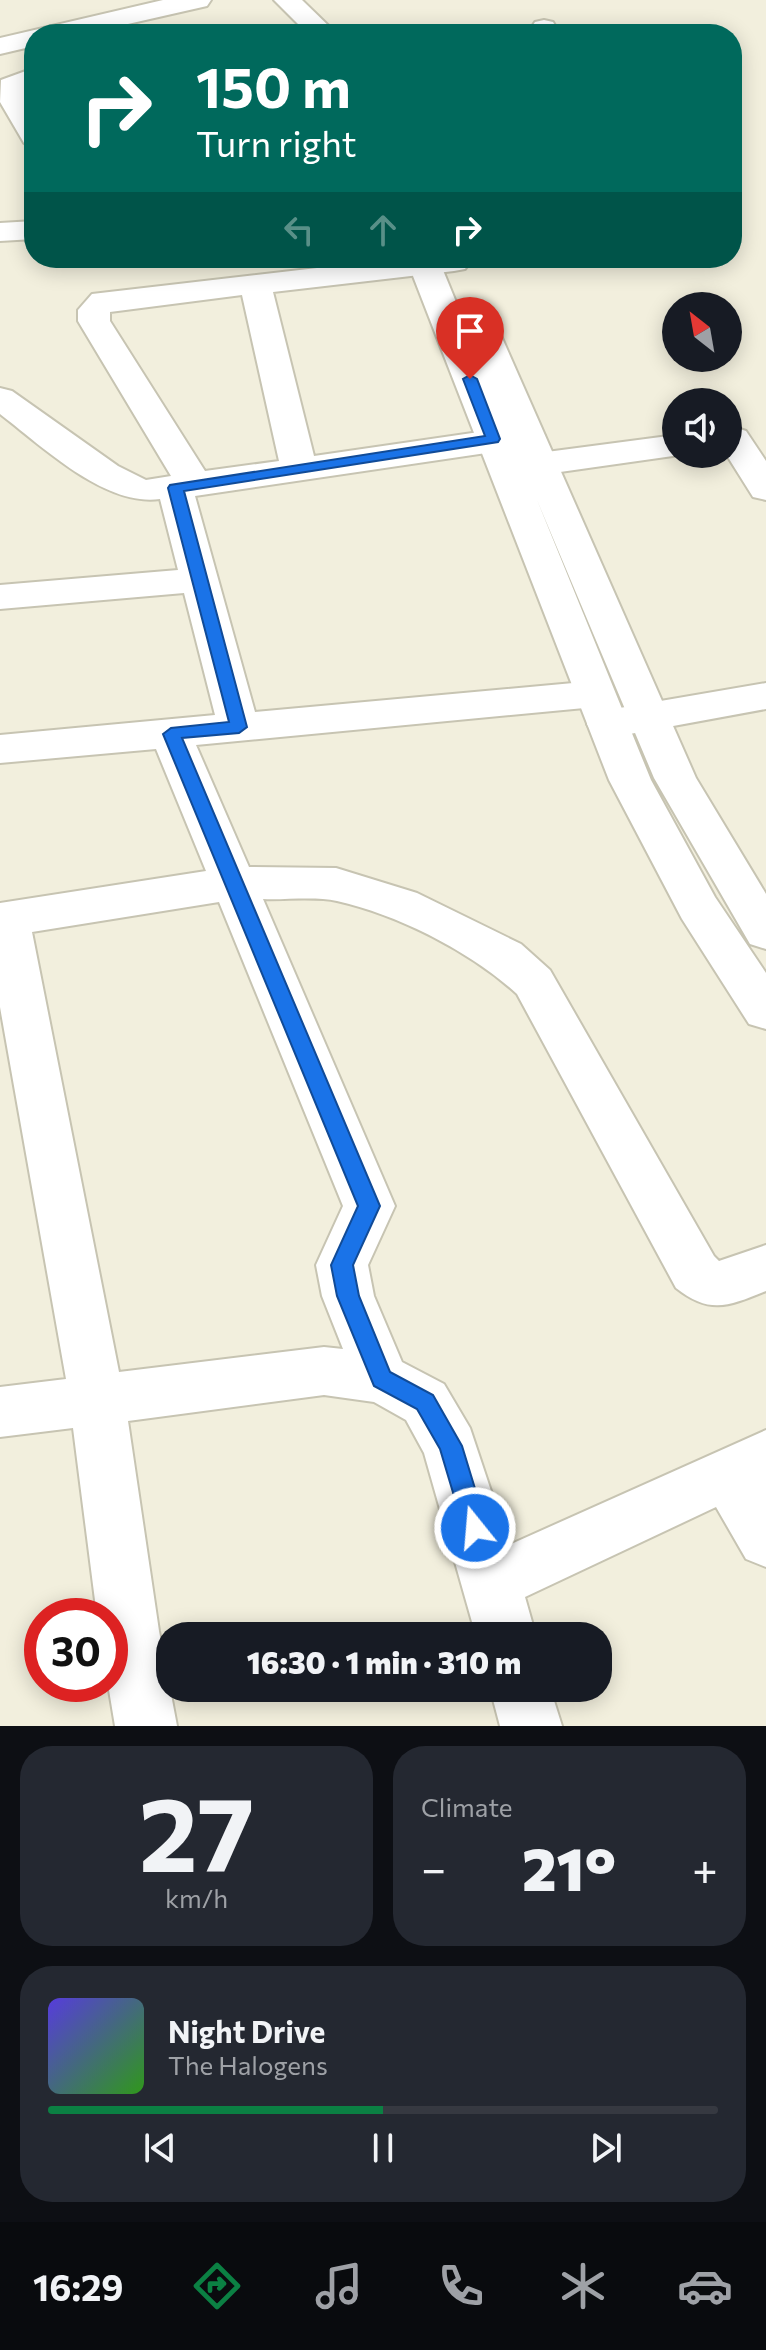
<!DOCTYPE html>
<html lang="en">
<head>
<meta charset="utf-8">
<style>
  :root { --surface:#171b24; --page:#242831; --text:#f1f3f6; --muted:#9ea1a6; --line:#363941; --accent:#0b8043 }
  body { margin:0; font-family:Commissioner,sans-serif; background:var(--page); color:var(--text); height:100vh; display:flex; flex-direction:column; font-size:30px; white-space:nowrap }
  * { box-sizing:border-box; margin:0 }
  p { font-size:26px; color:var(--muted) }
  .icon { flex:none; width:44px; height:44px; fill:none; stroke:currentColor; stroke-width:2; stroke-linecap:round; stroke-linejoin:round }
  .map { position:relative; height:1726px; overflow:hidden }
  .sheet { display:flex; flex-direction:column; gap:20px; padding:20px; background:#0d0f14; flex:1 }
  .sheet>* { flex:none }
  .hud { position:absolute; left:24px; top:24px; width:718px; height:244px; border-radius:32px; box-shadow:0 4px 20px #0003; background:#00695c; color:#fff; overflow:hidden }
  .needle { width:52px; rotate:329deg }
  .buttons { position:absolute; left:662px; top:292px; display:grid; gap:16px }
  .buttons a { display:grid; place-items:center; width:80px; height:80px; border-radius:50%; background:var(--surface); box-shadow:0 4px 20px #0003; font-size:40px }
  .speed { position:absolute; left:24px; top:1598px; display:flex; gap:16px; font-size:40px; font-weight:700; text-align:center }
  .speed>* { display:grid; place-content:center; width:104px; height:104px; border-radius:50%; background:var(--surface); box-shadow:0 4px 20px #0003; line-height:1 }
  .speed .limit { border:12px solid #d22; background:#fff; color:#111 }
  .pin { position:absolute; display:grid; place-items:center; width:68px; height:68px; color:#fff; margin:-82px -34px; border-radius:50% 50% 50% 0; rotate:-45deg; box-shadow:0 0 8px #0007 }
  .pin .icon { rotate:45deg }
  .me { position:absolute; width:88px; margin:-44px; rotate:343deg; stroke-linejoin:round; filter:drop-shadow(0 0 6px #0008) }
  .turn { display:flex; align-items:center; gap:28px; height:168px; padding:0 40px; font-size:36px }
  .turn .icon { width:104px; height:104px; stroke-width:2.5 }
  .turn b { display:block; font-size:56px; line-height:68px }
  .lanes { display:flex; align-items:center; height:76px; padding:0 40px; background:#0003; justify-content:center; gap:40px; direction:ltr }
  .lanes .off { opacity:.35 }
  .big { font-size:60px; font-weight:800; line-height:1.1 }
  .sheet .tile { flex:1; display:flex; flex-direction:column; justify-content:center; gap:12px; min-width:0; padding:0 28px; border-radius:32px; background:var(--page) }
  .sheet .dial { align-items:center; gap:0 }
  .dial b { font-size:104px; line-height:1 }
  .song { display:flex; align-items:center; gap:24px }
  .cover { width:96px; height:96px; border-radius:12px; background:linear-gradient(135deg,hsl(250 70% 55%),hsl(110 70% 35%)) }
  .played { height:8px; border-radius:4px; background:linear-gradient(90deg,var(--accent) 50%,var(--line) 50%) }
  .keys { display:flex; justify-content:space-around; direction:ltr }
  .heat { display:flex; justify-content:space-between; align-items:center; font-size:44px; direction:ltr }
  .sheet .tiles { flex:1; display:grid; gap:20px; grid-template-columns:1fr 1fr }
  .tile:last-child { grid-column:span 2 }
  .trip { position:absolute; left:156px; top:1622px; width:456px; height:80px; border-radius:32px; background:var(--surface); box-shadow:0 4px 20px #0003; font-weight:800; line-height:80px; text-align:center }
  .dock { display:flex; height:128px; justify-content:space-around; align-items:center; background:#090b0e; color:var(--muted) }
  .dock .icon { width:56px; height:56px }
  .dock .active { color:var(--accent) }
  .dock b { font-size:36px; color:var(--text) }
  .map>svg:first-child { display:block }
</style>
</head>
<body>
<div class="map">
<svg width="766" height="1726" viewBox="0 0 766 1726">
  <rect width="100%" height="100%" fill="#f2efdd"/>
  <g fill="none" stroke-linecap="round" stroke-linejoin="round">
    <g stroke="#c7c4b2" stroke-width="4">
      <path id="street" d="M163 0H211L207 6 84 34H34V46L0 54V38Z
        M544 20 553 22 560 34H534L531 28 535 22Z
        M343 26 355 28 358 34H330L333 28Z
        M34 68V86L25 90 34 112V146L24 143 0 102 1 80Z
        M34 221V239L0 241V223Z
        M404 258H467L470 262 465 269 454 271 273 292 314 456 527 425 539 429 545 436 539 443 527 447 195 496 255 712 595 681 609 685 615 694 609 703 595 707 196 745 249 867 336 868 417 893 521 944 550 970 714 1256 719 1261 766 1245V1291C729 1306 710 1315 676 1288L517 994C471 952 399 915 337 901 315 896 286 900 263 899L395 1206 368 1265 374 1296 402 1362 444 1384 470 1428 509 1545 766 1430V1567L746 1559 716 1507 525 1597 536 1636H476L424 1453 406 1420 374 1402 324 1395 128 1421 159 1631 177 1726H115L108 1684 110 1616H97L73 1428 0 1437V1387L66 1379 0 1007V903L206 871 156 749 0 763V735L215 715 184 593 0 609V585L178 570 160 499C105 507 42 446 0 414V388L12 391 118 466 146 480 171 476 78 321V310L92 294ZM242 295 279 461 205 471 110 321V312ZM219 902 343 1206 316 1265 322 1296 343 1349 324 1347 119 1372 32 932Z
        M734 427 746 431 766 461V500L753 497 726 454 728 429Z
        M676 435V454H687L539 475 526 472 521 464 526 456 539 453Z
        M766 683V709L608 738 593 734 587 724 593 714 608 710Z
        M490 1688H550L562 1726H500Z"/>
    </g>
    <g stroke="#c7c4b2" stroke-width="4">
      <path id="secondary" d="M274 0H302L337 34H308Z
        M406 258H438L467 329 470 324 482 321 494 324 499 331 696 778 766 894V949L750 944 654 778 537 500 651 780 715 897 766 973V1029L749 1024 682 919 609 780Z"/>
    </g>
    <use href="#street" fill="#fff" fill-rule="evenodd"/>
    <use href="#secondary" fill="#fff" fill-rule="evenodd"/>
  </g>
  <path fill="#1a73e8" stroke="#114b97" stroke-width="2" d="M470 375 477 379 500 439 498 442 184 491 247 727 239 733 182 738 380 1206 353 1265 359 1296 390 1372 433 1395 462 1446 487 1528 483 1536 475 1539 466 1536 440 1449 417 1409 374 1386 337 1296 331 1265 358 1206 163 734 171 728 229 722 168 488 170 485 485 436 463 379Z"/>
</svg>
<div class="buttons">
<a><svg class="needle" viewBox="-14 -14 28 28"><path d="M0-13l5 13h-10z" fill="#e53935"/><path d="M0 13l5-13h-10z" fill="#9ea1a6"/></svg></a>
<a><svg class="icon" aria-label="sound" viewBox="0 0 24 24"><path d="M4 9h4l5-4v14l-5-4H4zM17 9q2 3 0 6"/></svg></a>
</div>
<div class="speed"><div class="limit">30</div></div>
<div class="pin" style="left:470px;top:379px;background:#d93025"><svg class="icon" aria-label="arrive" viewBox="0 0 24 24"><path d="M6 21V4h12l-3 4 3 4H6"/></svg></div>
<svg class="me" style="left:475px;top:1528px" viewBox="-20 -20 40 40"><circle r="17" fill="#1a73e8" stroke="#fff" stroke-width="3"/><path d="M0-11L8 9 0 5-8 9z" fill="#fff"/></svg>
<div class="trip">16:30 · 1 min · 310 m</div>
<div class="hud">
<div class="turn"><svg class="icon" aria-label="right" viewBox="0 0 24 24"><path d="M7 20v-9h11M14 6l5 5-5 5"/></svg><div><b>150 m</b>Turn right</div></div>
<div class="lanes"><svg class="icon off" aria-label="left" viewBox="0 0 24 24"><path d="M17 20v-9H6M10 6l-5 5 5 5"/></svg><svg class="icon off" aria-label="ahead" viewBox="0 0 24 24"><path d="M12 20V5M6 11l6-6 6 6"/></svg><svg class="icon" aria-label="right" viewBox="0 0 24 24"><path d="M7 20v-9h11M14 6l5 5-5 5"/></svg></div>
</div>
</div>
<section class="sheet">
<div class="tiles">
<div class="tile dial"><b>27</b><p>km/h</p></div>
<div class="tile"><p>Climate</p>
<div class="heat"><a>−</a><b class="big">21°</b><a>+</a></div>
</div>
<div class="tile">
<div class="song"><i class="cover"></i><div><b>Night Drive</b><p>The Halogens</p></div></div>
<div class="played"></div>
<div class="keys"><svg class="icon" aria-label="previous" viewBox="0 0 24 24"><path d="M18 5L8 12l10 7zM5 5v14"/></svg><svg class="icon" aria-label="pause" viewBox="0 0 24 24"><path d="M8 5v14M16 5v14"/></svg><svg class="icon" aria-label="next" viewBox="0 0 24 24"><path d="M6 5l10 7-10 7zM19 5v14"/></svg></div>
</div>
</div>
</section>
<nav class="dock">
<b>16:29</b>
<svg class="icon active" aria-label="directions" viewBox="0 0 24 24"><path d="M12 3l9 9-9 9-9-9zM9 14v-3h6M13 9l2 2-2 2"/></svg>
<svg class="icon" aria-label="music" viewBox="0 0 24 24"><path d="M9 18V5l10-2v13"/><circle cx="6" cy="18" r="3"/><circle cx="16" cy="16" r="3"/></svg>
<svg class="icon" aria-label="phone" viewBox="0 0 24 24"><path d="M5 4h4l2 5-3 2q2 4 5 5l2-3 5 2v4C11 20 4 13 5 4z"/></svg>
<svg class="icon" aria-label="climate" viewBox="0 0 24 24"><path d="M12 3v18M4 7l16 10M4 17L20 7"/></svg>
<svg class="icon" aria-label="car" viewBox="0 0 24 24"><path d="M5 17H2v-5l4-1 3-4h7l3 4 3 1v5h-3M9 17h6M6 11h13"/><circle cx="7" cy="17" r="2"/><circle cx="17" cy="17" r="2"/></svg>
</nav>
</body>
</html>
